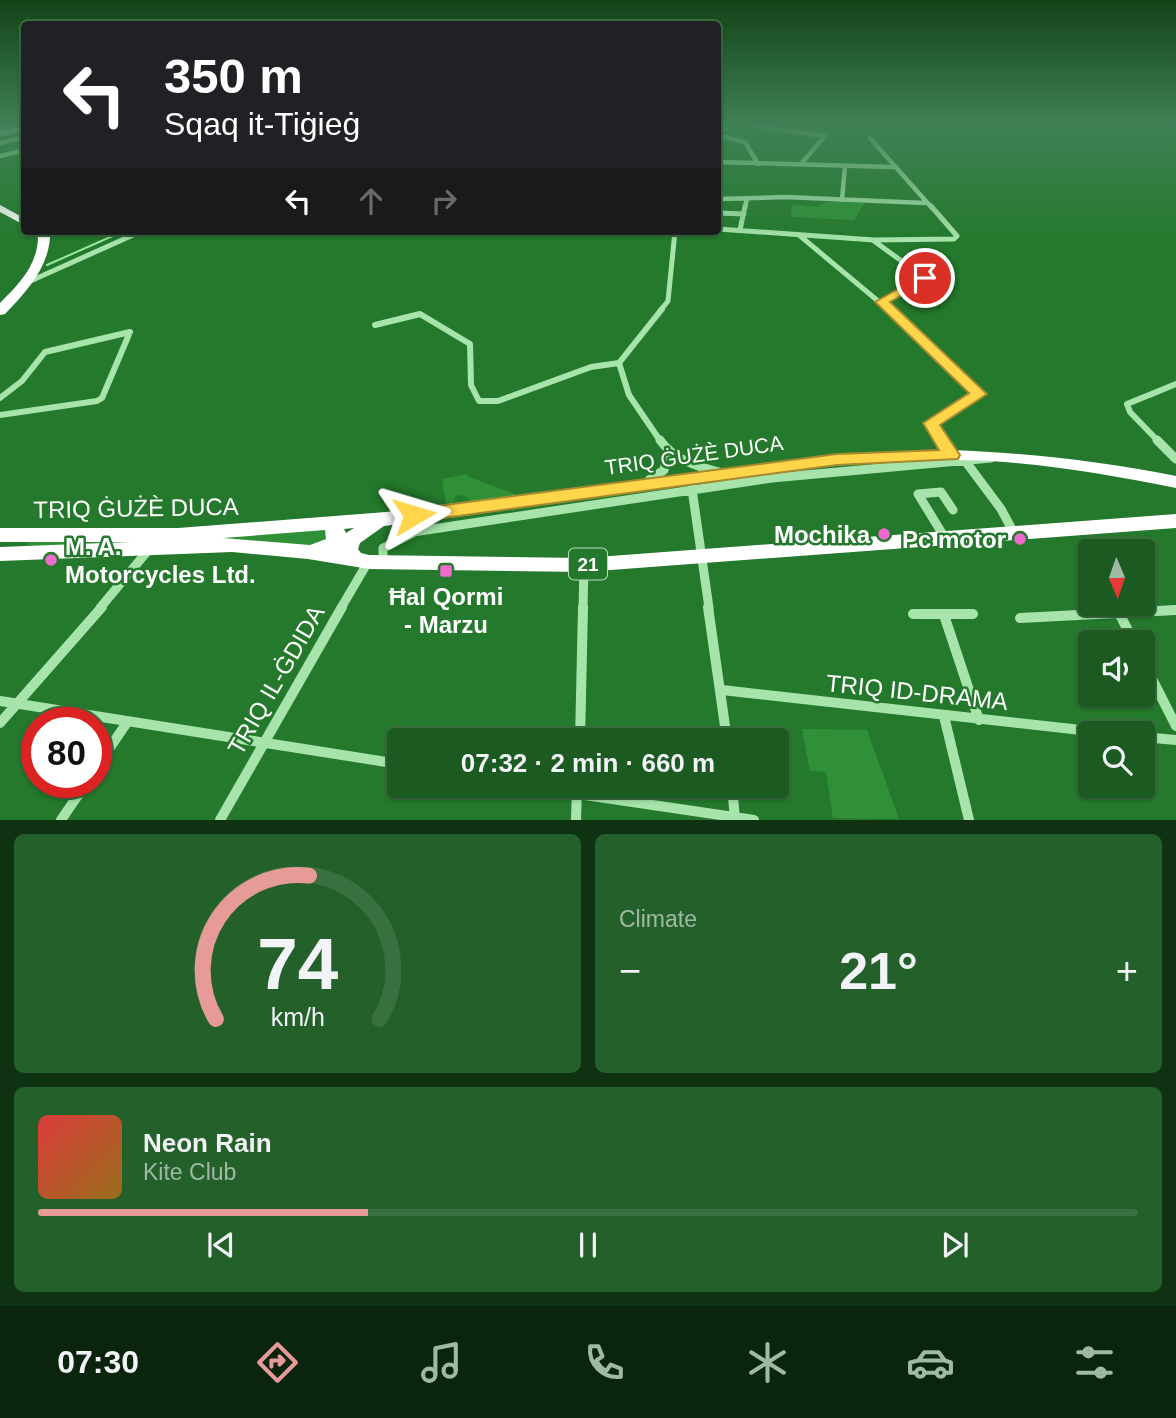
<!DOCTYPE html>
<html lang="en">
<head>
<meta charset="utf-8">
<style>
  :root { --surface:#1b5b21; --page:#24612a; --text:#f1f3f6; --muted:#a0b9a5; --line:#39703f; --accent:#e69b98 }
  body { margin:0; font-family:Helvetica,sans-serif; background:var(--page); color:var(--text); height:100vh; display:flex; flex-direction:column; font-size:26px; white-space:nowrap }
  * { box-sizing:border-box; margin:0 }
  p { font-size:23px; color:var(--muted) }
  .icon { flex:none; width:38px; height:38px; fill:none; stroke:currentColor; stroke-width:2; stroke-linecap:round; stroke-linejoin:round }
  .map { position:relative; height:820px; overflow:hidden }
  .side { display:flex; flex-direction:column; gap:14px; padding:14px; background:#0f3212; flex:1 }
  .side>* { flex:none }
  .banner { position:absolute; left:21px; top:21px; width:700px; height:214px; border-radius:7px; box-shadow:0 2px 5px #0004,0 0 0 2px var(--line); background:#202124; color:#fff; overflow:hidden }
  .needle { width:46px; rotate:178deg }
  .tools { position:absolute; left:1078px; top:539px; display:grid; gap:14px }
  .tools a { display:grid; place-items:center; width:77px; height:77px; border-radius:7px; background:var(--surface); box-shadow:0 2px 5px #0004,0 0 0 2px var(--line); font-size:35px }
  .speed { position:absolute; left:21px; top:707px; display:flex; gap:14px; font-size:35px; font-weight:700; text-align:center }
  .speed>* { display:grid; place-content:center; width:91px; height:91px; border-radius:50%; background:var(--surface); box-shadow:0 2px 5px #0004,0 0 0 2px var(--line); line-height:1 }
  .speed .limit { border:10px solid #d22; background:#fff; color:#111 }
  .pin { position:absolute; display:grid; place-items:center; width:60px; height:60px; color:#fff; margin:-30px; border:4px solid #fff; border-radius:50%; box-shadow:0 2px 7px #0007 }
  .me { position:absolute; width:77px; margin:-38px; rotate:83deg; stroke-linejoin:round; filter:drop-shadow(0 0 5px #0008) }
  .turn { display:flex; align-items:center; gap:24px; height:147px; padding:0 28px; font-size:32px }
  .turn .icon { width:91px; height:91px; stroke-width:2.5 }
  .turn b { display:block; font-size:49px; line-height:60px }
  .lanes { display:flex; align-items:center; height:66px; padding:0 28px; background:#0003; justify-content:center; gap:35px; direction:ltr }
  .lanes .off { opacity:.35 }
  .big { font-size:52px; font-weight:700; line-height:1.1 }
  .side .card { flex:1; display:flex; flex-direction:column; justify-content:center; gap:10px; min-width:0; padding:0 24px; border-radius:10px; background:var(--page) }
  .side .dial { align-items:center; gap:0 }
  .dial svg { height:182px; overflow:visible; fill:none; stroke:var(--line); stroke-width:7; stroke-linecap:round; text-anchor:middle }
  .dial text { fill:var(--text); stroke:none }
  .song { display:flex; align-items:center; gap:21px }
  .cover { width:84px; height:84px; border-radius:10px; background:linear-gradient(135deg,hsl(0 70% 55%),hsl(40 70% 35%)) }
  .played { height:7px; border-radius:4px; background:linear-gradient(90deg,var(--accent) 30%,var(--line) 30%) }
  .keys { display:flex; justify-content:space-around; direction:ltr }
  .heat { display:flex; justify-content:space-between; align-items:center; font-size:38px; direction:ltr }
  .side .tiles { flex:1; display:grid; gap:14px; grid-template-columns:1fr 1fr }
  .card:last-child { grid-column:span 2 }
  .trip { position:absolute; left:387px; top:728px; width:402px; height:70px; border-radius:7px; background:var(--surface); box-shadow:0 2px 5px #0004,0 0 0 2px var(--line); font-weight:700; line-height:70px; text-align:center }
  .tabs { display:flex; height:112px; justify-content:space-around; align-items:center; background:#0b240d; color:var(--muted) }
  .tabs .icon { width:49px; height:49px }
  .tabs .current { color:var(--accent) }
  .tabs b { font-size:32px; color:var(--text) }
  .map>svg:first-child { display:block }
</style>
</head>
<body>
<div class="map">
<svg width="1176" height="820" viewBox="0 0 1176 820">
  <rect width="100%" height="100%" fill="#24792c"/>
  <path fill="#2f9037" d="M835 201 865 202 854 220 791 217 792 205 818 207 824 203Z
    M466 474 472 478 517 495 470 501 465 495 456 496 452 504H446L442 479Z
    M320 530 326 531 327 541 315 547 26 546 29 542 164 541Z
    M802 729 867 730 899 819 833 818 826 772 810 771Z"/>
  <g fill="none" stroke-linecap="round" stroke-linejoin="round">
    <path stroke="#9ae59f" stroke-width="2" d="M47 265 124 231"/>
    <path stroke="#a6e4ab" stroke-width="4.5" d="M754 126 825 136
      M0 129 24 127
      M718 132 731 126
      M718 135 745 142 758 164
      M870 138 932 208
      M0 143 24 137
      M0 156 24 150
      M718 162 893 167
      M801 164 825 136
      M718 199 786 197 925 203
      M842 200 845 166
      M745 208 747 198"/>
    <path stroke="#a6e4ab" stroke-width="5" d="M931 206 957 236
      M718 213 744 214
      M718 229 874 240 954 239 957 236
      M740 230 745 206
      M799 235 890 311
      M874 241 925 278 881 302
      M26 283 142 231
      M660 311 668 301 675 231"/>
    <path stroke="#a6e4ab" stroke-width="6" d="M889 309 979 394 931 423 942 442
      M375 325 420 314 470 344 471 385 479 401H498L591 367 619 363
      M0 398 22 381 45 352 130 332
      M0 415 97 401 102 398 130 332
      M661 442 629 395 619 363 662 309
      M1159 442 1130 412 1127 404 1176 384"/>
    <path stroke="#a6e4ab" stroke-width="9" d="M660 440C674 460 696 466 719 472
      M940 440 952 455
      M1157 440 1176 459
      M966 462 1001 509 1014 533
      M649 480 664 470 668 452
      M692 489 709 608
      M400 518 409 532H413L772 478 991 458
      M945 538 918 494 941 492 953 510
      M383 562V548L413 533
      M100 608 150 548
      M341 608 368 562
      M583 608 584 565"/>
    <path stroke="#a6e4ab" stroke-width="10" d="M708 607 727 740
      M1119 613 1134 642
      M913 614H973
      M944 615 979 720
      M1020 618 1176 610
      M1143 661 1176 726
      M722 690 1108 733
      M0 701 399 764
      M944 716 969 820
      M0 723 102 607
      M1143 737 1176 740
      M580 740 583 607
      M96 768 128 721
      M524 786 754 820
      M732 786 735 819
      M61 820 87 782
      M220 820 342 607
      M576 820 577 786"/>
    <path fill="#cff4d3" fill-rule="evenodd" d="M24 127V131L0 137V133Z"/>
    <path fill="#fff" fill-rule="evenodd" d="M19 128V132L0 134V130Z
      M0 205 24 218V225L0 212Z
      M32 231H44L50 237C48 269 26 292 5 314L0 315V303C19 284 37 266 38 238Z
      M952 450C1030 453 1099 461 1176 476V488C1101 473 1027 460 951 460 762 462 571 505 384 526L360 543 358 549 361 553 369 555 584 558 1176 514V528L584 572 369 569 308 559 232 552 0 561V547L130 542H0V528H178L386 512 837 454ZM354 528 346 533 344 529ZM325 530 326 539 310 545 223 538Z"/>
  </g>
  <linearGradient id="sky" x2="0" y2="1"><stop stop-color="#144318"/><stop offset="0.52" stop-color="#3f8156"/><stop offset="1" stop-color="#3f8156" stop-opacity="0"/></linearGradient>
  <rect width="1176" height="241" fill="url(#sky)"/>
  <path fill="#ffd54a" stroke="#a68a30" stroke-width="2" d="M925 274 929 275V280L890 302 987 394 940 425 960 455 958 459 837 465 414 522 407 520 404 515 407 511 414 509 837 454 939 450 923 423 969 393 875 302Z"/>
  <g fill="#ee6acd" stroke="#24792c" stroke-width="2.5">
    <circle cx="884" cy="534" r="7"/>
    <circle cx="1020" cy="539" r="7"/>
    <circle cx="51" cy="560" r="7"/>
    <rect x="439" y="564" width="14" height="14" rx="3.5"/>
  </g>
  <g text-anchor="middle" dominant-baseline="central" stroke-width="5" stroke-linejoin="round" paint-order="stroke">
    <rect fill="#24792c" stroke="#bdd7c0" stroke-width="2" x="569" y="548.5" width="38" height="31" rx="5"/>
    <g font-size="19" font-weight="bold" fill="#fff">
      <text x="588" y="564">21</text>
    </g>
    <g font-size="21" fill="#fff" stroke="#24792c">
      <text transform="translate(694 455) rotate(-8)">TRIQ ĠUŻÈ DUCA</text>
    </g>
    <g font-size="24" fill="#fff" stroke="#24792c">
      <text transform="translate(136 508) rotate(-1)">TRIQ ĠUŻÈ DUCA</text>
      <text transform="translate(276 680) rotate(-60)">TRIQ IL-ĠDIDA</text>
      <text transform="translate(917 692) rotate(6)">TRIQ ID-DRAMA</text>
    </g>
    <g font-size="24" font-weight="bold" fill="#fff" stroke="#24792c" text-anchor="end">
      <text x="870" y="534">Mochika</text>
      <text x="1006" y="539">Pc motor</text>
      <text x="65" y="546" text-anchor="start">M. A.<tspan x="65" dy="28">Motorcycles Ltd.</tspan></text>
      <text x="446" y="596" text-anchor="middle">Ħal Qormi<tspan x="446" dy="28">- Marzu</tspan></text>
    </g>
  </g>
</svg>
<div class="tools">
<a><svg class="needle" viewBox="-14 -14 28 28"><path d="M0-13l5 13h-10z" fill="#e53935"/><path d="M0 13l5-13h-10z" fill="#a0b9a5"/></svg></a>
<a><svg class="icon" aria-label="sound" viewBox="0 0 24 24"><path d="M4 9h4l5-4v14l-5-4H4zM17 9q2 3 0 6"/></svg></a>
<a><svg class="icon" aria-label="search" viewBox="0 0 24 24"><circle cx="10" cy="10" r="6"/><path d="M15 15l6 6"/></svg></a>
</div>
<div class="speed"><div class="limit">80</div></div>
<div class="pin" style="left:925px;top:278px;background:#d93025"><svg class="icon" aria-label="arrive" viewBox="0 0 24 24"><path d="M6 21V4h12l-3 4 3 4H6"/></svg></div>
<svg class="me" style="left:414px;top:515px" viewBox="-20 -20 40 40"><path d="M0-17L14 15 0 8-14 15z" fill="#ffd54a" stroke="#fff" stroke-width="4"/></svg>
<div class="trip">07:32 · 2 min · 660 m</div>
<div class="banner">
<div class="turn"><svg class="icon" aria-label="left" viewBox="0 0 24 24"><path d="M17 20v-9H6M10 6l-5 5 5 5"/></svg><div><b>350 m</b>Sqaq it-Tiġieġ</div></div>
<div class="lanes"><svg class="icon" aria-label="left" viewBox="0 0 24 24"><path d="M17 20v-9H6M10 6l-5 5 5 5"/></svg><svg class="icon off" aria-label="ahead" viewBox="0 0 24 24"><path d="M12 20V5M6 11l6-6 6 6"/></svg><svg class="icon off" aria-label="right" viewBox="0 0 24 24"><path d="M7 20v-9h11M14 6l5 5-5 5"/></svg></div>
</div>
</div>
<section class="side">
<div class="tiles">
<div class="card dial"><svg viewBox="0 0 100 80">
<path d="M14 69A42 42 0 1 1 86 69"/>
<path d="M14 69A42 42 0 0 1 55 6" stroke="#e69b98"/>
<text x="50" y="56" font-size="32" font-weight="700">74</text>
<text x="50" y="72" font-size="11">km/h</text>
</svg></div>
<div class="card"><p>Climate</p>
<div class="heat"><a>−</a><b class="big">21°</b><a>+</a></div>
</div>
<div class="card">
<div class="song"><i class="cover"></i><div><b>Neon Rain</b><p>Kite Club</p></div></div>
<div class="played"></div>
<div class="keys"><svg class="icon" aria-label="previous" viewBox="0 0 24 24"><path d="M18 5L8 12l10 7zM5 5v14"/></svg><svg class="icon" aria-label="pause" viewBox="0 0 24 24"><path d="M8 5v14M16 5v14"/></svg><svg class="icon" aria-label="next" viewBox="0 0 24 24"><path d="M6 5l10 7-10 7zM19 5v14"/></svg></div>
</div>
</div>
</section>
<nav class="tabs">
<b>07:30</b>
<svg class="icon current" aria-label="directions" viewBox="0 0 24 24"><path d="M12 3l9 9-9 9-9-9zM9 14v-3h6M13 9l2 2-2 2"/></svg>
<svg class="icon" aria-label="music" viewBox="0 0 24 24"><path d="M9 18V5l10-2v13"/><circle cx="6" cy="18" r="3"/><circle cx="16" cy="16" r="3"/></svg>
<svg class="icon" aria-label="phone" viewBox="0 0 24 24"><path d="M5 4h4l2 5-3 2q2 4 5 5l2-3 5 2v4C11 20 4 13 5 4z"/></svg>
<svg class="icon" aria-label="climate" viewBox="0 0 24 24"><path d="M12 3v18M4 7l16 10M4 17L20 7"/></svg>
<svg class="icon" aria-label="car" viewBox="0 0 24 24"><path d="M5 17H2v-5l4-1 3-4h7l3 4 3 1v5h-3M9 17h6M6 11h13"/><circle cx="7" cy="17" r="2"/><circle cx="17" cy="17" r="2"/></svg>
<svg class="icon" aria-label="filters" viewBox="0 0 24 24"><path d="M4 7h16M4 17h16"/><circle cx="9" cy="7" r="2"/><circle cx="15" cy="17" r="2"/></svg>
</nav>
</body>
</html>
